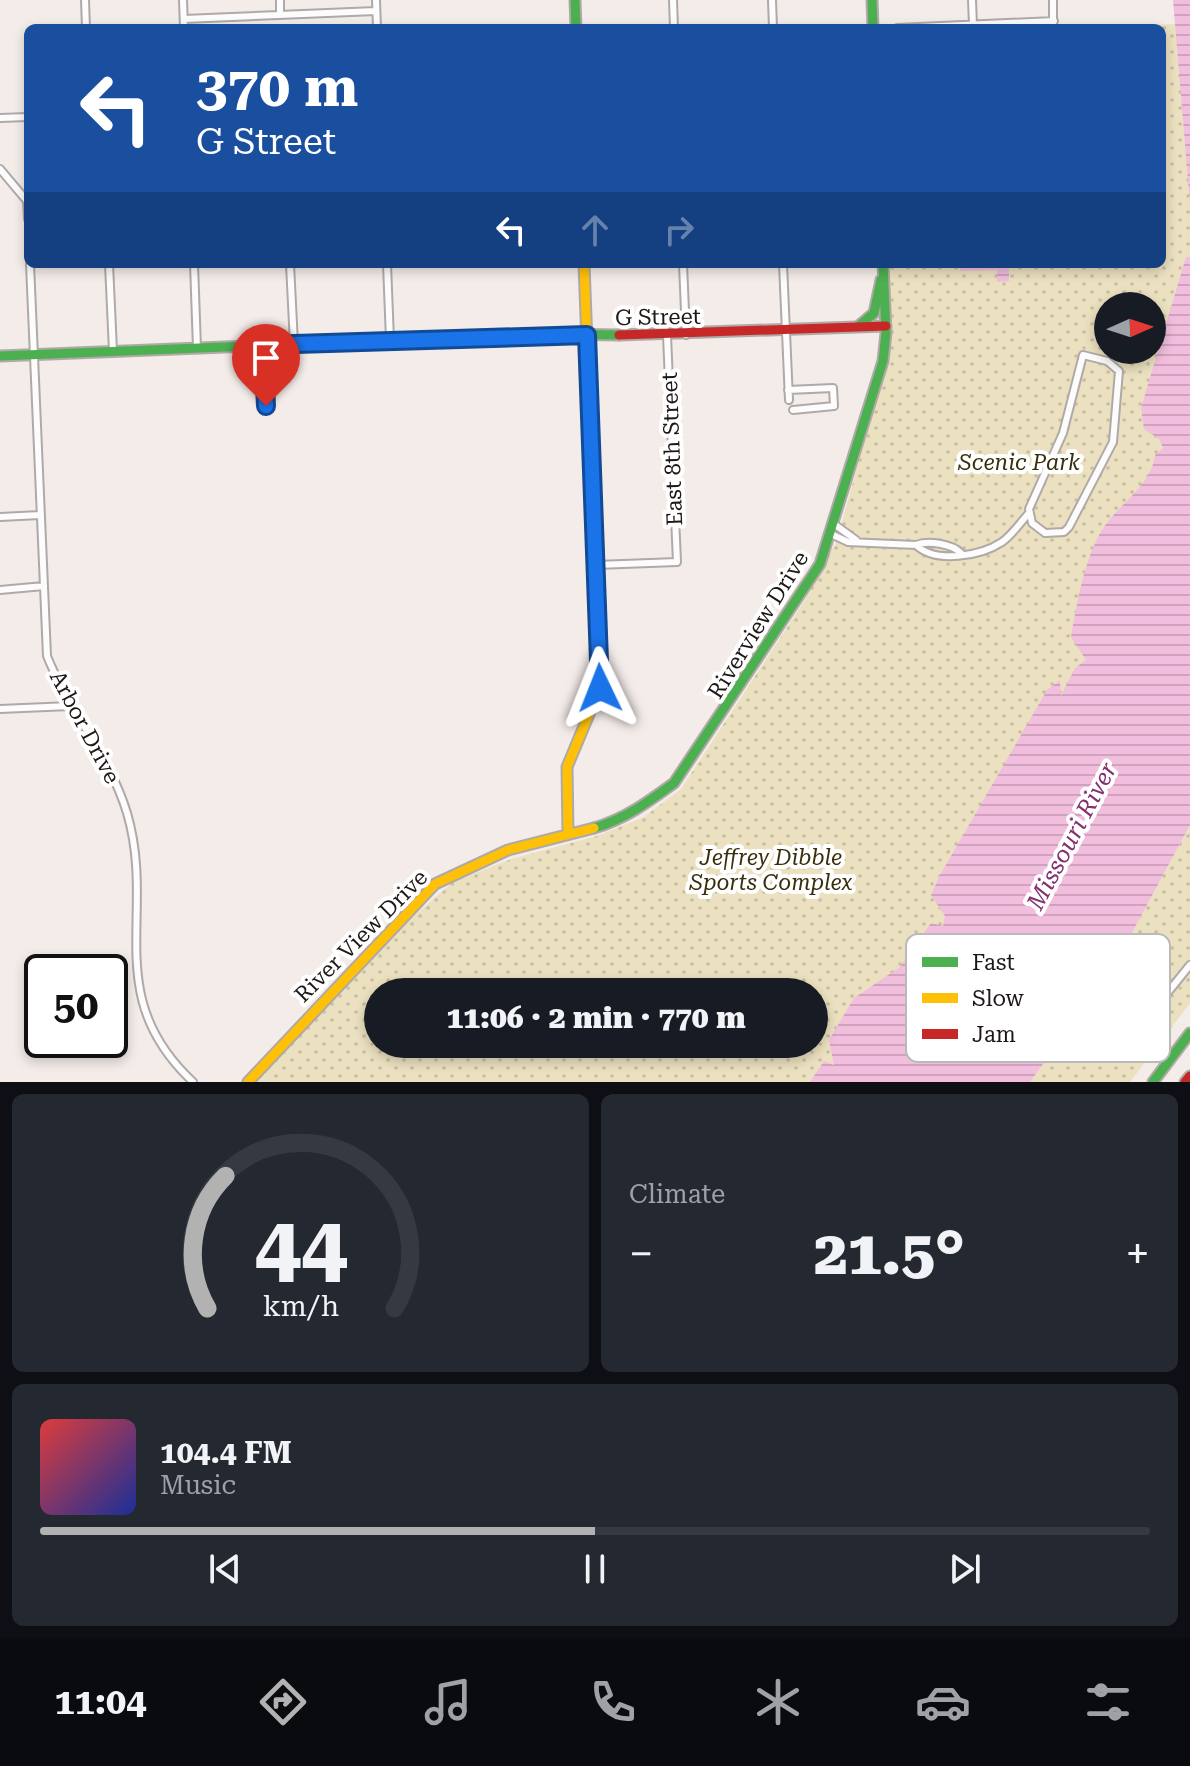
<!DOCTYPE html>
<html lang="en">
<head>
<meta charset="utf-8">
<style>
  :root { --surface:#171b24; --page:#242831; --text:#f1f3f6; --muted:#9ea1a6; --line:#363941; --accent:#b3b2b2 }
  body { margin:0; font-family:"Roboto Serif",serif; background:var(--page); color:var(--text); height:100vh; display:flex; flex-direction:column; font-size:30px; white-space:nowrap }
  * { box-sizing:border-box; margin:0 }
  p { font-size:26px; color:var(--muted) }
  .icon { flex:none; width:44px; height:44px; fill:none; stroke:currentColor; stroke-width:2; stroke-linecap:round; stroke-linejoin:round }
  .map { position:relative; height:1082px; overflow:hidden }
  .drawer { display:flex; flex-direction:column; gap:12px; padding:12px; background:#0d0f14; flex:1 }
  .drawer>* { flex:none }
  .hud { position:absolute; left:24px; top:24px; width:1142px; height:244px; border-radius:12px; box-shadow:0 4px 12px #0003; background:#1a4fa0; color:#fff; overflow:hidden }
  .needle { width:52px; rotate:87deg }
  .tools { position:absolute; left:1094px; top:292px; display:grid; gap:16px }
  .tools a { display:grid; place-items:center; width:72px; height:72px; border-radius:50%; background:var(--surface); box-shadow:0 4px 12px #0003; font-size:40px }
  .speed { position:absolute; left:24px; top:954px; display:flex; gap:16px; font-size:40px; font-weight:700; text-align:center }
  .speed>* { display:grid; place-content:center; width:104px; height:104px; border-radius:50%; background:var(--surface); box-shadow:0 4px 12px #0003; line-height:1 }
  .speed .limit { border:4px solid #111; border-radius:12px; background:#fff; color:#111 }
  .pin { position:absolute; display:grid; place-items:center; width:68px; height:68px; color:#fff; margin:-82px -34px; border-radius:50% 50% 50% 0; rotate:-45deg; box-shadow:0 0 8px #0007 }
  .pin .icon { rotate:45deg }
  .me { position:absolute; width:88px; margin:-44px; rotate:358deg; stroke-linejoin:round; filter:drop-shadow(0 0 6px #0008) }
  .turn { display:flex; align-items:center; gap:28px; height:168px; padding:0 40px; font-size:36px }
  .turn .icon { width:104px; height:104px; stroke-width:2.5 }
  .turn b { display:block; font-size:56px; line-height:68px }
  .lanes { display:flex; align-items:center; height:76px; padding:0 40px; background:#0003; justify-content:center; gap:40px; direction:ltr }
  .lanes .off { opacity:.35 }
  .big { font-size:60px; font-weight:800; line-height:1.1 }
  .drawer .tile { flex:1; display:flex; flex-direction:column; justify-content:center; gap:12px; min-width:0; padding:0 28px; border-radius:12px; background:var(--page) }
  .drawer .dial { align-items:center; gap:0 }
  .dial svg { height:208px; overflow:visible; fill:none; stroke:var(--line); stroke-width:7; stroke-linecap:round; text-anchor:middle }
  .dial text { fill:var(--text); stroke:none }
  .song { display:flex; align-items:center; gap:24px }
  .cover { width:96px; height:96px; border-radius:12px; background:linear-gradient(135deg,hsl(0 70% 55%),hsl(230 70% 35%)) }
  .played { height:8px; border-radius:4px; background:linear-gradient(90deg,var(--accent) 50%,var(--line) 50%) }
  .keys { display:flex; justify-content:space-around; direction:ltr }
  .heat { display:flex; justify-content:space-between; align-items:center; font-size:44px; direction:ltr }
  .drawer .tiles { flex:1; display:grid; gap:12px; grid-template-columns:1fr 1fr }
  .tile:last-child { grid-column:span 2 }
  .trip { position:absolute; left:364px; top:978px; width:464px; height:80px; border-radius:40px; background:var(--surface); box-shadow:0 4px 12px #0003; font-weight:800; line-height:80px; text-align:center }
  .tab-bar { display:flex; height:128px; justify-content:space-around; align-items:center; background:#090b0e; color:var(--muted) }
  .tab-bar .icon { width:56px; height:56px }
  .tab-bar .current { color:var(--accent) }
  .tab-bar b { font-size:36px; color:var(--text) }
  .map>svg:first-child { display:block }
</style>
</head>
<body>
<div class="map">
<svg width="1190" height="1082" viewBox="0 0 1190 1082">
  <defs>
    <pattern id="park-dots" width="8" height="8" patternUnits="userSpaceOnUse" patternTransform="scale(2)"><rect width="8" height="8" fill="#ebe0bf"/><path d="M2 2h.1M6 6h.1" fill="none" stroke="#c9bfa3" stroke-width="1.8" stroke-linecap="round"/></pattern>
    <pattern id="water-rules" width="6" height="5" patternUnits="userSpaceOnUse" patternTransform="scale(2)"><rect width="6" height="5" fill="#f2bede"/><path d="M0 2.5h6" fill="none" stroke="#cfa3be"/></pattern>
  </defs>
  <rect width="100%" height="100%" fill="#f4ece9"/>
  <path fill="url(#park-dots)" fill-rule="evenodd" d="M1175 24 1190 88V360L1128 628 959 909 841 1082H256L401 927 453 882 511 859 597 836 644 817 681 789 803 603 837 540 886 363 889 264H1162V28H1052ZM1108 306H1152V350H1108ZM378 992H814V1044H378Z
    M1190 825V1003L1130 1082H1030L1114 966Z"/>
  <path fill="url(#water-rules)" d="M1173 0H1190V204Z
    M1186 257H1190V825L1114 966 1030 1082H810L824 1061 834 1065 829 1040 854 998 900 967 931 923 943 926 945 916 931 895 940 875 1047 690 1060 680 1061 696 1075 668 1086 660 1071 637C1077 603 1084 560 1102 530 1118 504 1151 487 1155 455L1163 448 1159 439 1144 429 1141 408Z
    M960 264H1009V281L997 282V270L960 271Z"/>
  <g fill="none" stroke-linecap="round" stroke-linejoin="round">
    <g stroke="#afa9a7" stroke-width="10">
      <path id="street" d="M85 0 86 28
        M183 0 184 28
        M280 0V15
        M376 0 377 28
        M673 0 674 28
        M772 0 773 28
        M972 0 973 25
        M1053 0V28
        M184 19 376 11
        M897 28 1054 21
        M0 118 28 117
        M0 169 27 201 28 219
        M30 264 47 656C69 711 110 756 127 813 157 914 100 995 193 1082
        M109 264 113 351
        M194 264 197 348
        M290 264 294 344
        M387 264 390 340
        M683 264 686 335
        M783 264 789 400
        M263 345 266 406
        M1083 355 1107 361 1119 371 1113 442 1069 527 1064 532 1045 533 1032 523 1029 509 1063 433Z
        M788 390 833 388 834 406 793 410
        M0 517 40 515
        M834 524 856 540
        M831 534 848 542 916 545C928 540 952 544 961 553
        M916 545C935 564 981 556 1002 542 1012 535 1020 523 1029 513
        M596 565 677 562 667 336
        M0 590 44 586
        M0 709 70 706
        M1134 1023a8 8 0 1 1 16 0a8 8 0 1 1-16 0Z
        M1148 1017 1190 965"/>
    </g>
    <g stroke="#afa9a7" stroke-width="13">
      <path id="fast" d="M575 0 576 28
        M872 0 873 28
        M860 325 874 313 881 280
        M0 356 555 334 619 335
        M594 828C625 819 648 802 674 783L820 564 883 361 886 333 883 264
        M1153 1082 1190 1033"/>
    </g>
    <g stroke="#afa9a7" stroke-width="13">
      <path id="slow" d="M568 834 567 767 600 688 584 264
        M248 1082 435 884 508 850 594 828"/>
    </g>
    <g stroke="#afa9a7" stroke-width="13">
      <path id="jam" d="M619 335 886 326
        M1185 1082 1190 1076"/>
    </g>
    <use href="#street" stroke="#fdfcfc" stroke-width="6"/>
    <use href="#fast" stroke="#4caf50" stroke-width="9"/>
    <use href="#slow" stroke="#ffc107" stroke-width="9"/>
    <use href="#jam" stroke="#c62828" stroke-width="9"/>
  </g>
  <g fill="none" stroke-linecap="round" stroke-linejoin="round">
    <g stroke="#114b97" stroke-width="20">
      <path id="route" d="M266 406 263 345 587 335 600 688"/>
    </g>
    <use href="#route" stroke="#1a73e8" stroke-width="14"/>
  </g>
  <g text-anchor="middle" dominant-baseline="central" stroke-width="8" stroke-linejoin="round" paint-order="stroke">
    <g font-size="22" fill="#1d1816" stroke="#fff">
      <text transform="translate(658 317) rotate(-1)">G Street</text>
      <text transform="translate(672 449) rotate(-92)">East 8th Street</text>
      <text transform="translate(758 625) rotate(-58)">Riverview Drive</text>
      <text transform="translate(85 727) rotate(62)">Arbor Drive</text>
      <text transform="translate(361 936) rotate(-45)">River View Drive</text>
    </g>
    <g font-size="22" font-style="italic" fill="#372f0b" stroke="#fff">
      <text x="1019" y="462">Scenic Park</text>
      <text x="771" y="857">Jeffrey Dibble<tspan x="771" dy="25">Sports Complex</tspan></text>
    </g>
    <g font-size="24" font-style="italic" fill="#83326d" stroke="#fff">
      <text transform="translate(1072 836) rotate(-62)">Missouri River</text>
    </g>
  </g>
  <rect x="906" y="934" width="264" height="128" rx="12" fill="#fff" stroke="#bbbab9" stroke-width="2"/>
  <rect x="922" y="957" width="36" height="10" fill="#4caf50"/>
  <rect x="922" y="993" width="36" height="10" fill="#ffc107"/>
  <rect x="922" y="1029" width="36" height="10" fill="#c62828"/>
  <g font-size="22" fill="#1d1816">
    <text x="972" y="970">Fast</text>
    <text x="972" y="1006">Slow</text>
    <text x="972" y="1042">Jam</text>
  </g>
</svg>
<div class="tools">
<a><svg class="needle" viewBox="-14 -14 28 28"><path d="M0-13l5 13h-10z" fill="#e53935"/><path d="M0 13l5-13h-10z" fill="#9ea1a6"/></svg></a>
</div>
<div class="speed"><div class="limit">50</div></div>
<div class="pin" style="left:266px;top:406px;background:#d93025"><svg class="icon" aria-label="arrive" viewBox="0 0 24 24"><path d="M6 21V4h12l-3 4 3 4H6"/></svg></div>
<svg class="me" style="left:600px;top:688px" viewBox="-20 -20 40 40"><path d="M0-17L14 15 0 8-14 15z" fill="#1a73e8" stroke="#fff" stroke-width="4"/></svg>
<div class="trip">11:06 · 2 min · 770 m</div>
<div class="hud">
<div class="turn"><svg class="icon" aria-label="left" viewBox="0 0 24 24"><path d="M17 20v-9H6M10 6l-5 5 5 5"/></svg><div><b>370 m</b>G Street</div></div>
<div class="lanes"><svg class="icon" aria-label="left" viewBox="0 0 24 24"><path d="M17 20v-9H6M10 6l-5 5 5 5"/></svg><svg class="icon off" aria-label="ahead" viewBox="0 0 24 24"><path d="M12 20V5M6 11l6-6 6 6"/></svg><svg class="icon off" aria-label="right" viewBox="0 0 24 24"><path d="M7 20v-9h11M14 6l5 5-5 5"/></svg></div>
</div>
</div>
<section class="drawer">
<div class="tiles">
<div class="tile dial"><svg viewBox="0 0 100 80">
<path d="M14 69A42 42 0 1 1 86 69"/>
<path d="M14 69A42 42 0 0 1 21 18" stroke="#b3b2b2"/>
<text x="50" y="56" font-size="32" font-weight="700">44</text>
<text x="50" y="72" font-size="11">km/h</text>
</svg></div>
<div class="tile"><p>Climate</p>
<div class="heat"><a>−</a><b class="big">21.5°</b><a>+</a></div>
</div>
<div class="tile">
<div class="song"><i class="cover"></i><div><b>104.4 FM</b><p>Music</p></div></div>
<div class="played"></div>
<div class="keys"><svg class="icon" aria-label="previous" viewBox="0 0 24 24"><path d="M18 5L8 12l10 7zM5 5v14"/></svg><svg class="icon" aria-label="pause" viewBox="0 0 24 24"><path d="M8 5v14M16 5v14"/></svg><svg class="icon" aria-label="next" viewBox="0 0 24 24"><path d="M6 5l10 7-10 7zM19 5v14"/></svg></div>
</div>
</div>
</section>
<nav class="tab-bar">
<b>11:04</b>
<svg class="icon current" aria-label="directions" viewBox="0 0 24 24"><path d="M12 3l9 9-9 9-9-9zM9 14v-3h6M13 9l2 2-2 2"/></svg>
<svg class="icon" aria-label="music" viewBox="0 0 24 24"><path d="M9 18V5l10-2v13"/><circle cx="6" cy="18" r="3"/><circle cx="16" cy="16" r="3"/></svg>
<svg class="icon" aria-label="phone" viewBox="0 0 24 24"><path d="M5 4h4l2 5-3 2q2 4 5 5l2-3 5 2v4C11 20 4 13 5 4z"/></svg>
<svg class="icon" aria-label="climate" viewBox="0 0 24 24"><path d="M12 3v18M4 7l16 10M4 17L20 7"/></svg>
<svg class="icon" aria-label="car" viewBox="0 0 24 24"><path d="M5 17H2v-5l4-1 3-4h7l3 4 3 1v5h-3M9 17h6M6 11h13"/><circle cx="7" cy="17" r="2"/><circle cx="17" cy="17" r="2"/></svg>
<svg class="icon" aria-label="filters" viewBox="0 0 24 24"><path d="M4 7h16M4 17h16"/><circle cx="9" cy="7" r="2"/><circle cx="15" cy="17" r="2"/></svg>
</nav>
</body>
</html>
